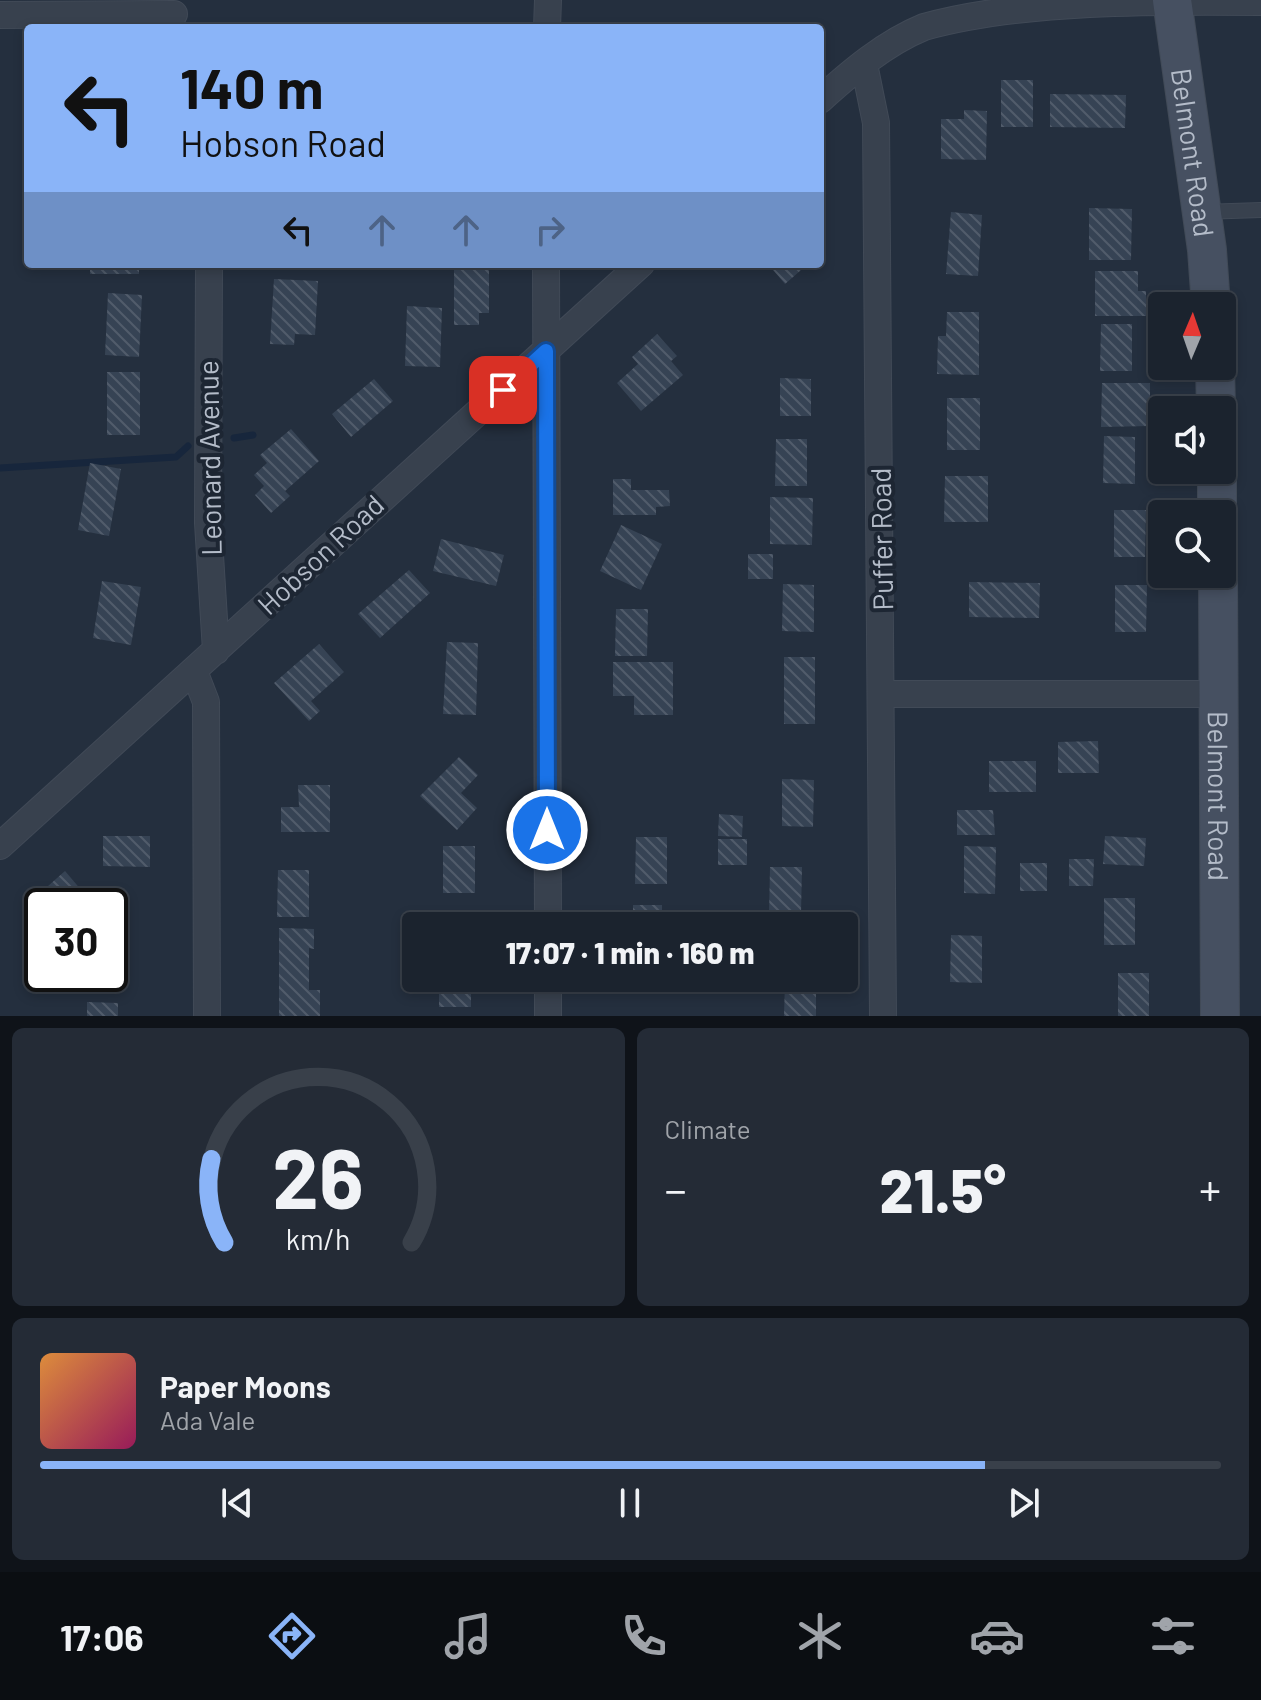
<!DOCTYPE html>
<html lang="en">
<head>
<meta charset="utf-8">
<style>
  :root { --surface:#1b232e; --page:#242b36; --text:#f1f3f6; --muted:#a0a4aa; --line:#39404a; --accent:#8ab4f8 }
  body { margin:0; font-family:Barlow,sans-serif; background:var(--page); color:var(--text); height:100vh; display:flex; flex-direction:column; font-size:30px; white-space:nowrap }
  * { box-sizing:border-box; margin:0 }
  p { font-size:26px; color:var(--muted) }
  .icon { flex:none; width:44px; height:44px; fill:none; stroke:currentColor; stroke-width:2; stroke-linecap:round; stroke-linejoin:round }
  .map { position:relative; height:1016px; overflow:hidden }
  .drawer { display:flex; flex-direction:column; gap:12px; padding:12px; background:#0f1319; flex:1 }
  .drawer>* { flex:none }
  .banner { position:absolute; left:24px; top:24px; width:800px; height:244px; border-radius:8px; box-shadow:0 4px 12px #0003,0 0 0 2px var(--line); background:#8ab4f8; color:#111; overflow:hidden }
  .needle { width:52px; rotate:2deg }
  .fabs { position:absolute; left:1148px; top:292px; display:grid; gap:16px }
  .fabs a { display:grid; place-items:center; width:88px; height:88px; border-radius:8px; background:var(--surface); box-shadow:0 4px 12px #0003,0 0 0 2px var(--line); font-size:40px }
  .speed { position:absolute; left:24px; top:888px; display:flex; gap:16px; font-size:40px; font-weight:700; text-align:center }
  .speed>* { display:grid; place-content:center; width:104px; height:104px; border-radius:50%; background:var(--surface); box-shadow:0 4px 12px #0003,0 0 0 2px var(--line); line-height:1 }
  .speed .limit { border:4px solid #111; border-radius:12px; background:#fff; color:#111 }
  .pin { position:absolute; display:grid; place-items:center; width:68px; height:68px; color:#fff; margin:-34px; border-radius:16px; box-shadow:0 4px 12px #0006 }
  .me { position:absolute; width:88px; margin:-44px; rotate:0deg; stroke-linejoin:round; filter:drop-shadow(0 0 6px #0008) }
  .turn { display:flex; align-items:center; gap:28px; height:168px; padding:0 24px; font-size:36px }
  .turn .icon { width:104px; height:104px; stroke-width:2.5 }
  .turn b { display:block; font-size:56px; line-height:68px }
  .lanes { display:flex; align-items:center; height:76px; padding:0 24px; background:#0003; justify-content:center; gap:40px; direction:ltr }
  .lanes .off { opacity:.35 }
  .big { font-size:60px; font-weight:800; line-height:1.1 }
  .drawer .widget { flex:1; display:flex; flex-direction:column; justify-content:center; gap:12px; min-width:0; padding:0 28px; border-radius:12px; background:var(--page) }
  .drawer .dial { align-items:center; gap:0 }
  .dial svg { height:208px; overflow:visible; fill:none; stroke:var(--line); stroke-width:7; stroke-linecap:round; text-anchor:middle }
  .dial text { fill:var(--text); stroke:none }
  .song { display:flex; align-items:center; gap:24px }
  .cover { width:96px; height:96px; border-radius:12px; background:linear-gradient(135deg,hsl(30 70% 55%),hsl(330 70% 35%)) }
  .played { height:8px; border-radius:4px; background:linear-gradient(90deg,var(--accent) 80%,var(--line) 80%) }
  .keys { display:flex; justify-content:space-around; direction:ltr }
  .heat { display:flex; justify-content:space-between; align-items:center; font-size:44px; direction:ltr }
  .drawer .tiles { flex:1; display:grid; gap:12px; grid-template-columns:1fr 1fr }
  .widget:last-child { grid-column:span 2 }
  .trip { position:absolute; left:402px; top:912px; width:456px; height:80px; border-radius:8px; background:var(--surface); box-shadow:0 4px 12px #0003,0 0 0 2px var(--line); font-weight:800; line-height:80px; text-align:center }
  .dock { display:flex; height:128px; justify-content:space-around; align-items:center; background:#0b0e12; color:var(--muted) }
  .dock .icon { width:56px; height:56px }
  .dock .selected { color:var(--accent) }
  .dock b { font-size:36px; color:var(--text) }
  .map>svg:first-child { display:block }
</style>
</head>
<body>
<div class="map">
<svg width="1261" height="1016" viewBox="0 0 1261 1016">
  <defs>
    <pattern id="building-back-hatch" width="6" height="6" patternUnits="userSpaceOnUse" patternTransform="scale(2)"><rect width="6" height="6" fill="#364354"/><path d="M-1 5l2 2M0 0l6 6M5-1l2 2" fill="none" stroke="#515c6b"/></pattern>
  </defs>
  <rect width="100%" height="100%" fill="#242f3e"/>
  <g fill="none" stroke-linecap="round" stroke-linejoin="round">
    <path stroke="#17263c" stroke-width="7" d="M234 438 253 435
      M0 468 176 457 188 446"/>
  </g>
  <path fill="url(#building-back-hatch)" d="M1001 80H1033V127H1001Z
    M1050 94 1126 95 1125 128 1050 127Z
    M964 110 987 111 986 160 941 159V119H964Z
    M1089 208 1132 209 1131 260H1089Z
    M951 212 982 215 978 276 946 274Z
    M90 264H139V274H90Z
    M768 264H808L785 284Z
    M454 268H489V313H479V325H454Z
    M1095 271H1138V291H1146V316H1095Z
    M274 279 318 281 315 335 295 334 294 345 270 344Z
    M108 293 142 295 139 357 105 355Z
    M407 306 442 308 440 367 405 366Z
    M947 312H979V375L937 374 938 336H946Z
    M1101 324H1132V371H1100Z
    M657 334 677 356 671 361 683 375 641 411 617 383 638 364 632 357Z
    M107 372H140V435H107Z
    M780 378 811 379V416H780Z
    M374 379 393 401 351 437 332 414Z
    M1102 383H1150V426L1101 427Z
    M947 398H980V450H947Z
    M291 429 319 461 285 491 290 496 271 513 255 495 264 486 254 475 267 463 260 455Z
    M1104 436 1135 437V484L1103 483Z
    M776 439H807V486H775Z
    M90 463 121 469 109 536 78 530Z
    M945 476H988V522H944Z
    M613 479H631V490H669L670 506 656 507V515H613Z
    M770 497 813 498 812 545 770 544Z
    M1114 510H1146L1145 557H1114Z
    M621 525 662 544 641 590 600 571Z
    M441 539 504 555 496 586 433 571Z
    M748 554H773V579H748Z
    M409 570 430 593 380 638 358 614Z
    M102 581 141 587 131 645 93 638Z
    M969 582 1040 583 1039 618 969 617Z
    M783 584 814 585V632L782 631Z
    M1115 585H1147L1146 632H1115Z
    M616 609H648L647 656H615Z
    M447 642 478 643 476 715 443 714Z
    M319 644 344 672 311 701 320 711 309 721 274 683Z
    M784 657H815V724H784Z
    M613 662H673V715H634V696H613Z
    M1098 741 1099 773H1058V742Z
    M459 757 478 775 461 793 477 808 457 830 420 796Z
    M989 761H1036V792H989Z
    M782 779 814 780 813 827 782 826Z
    M298 785H330V832H281V807H299Z
    M957 810H993L995 835H957Z
    M719 814 743 816 742 837 718 836Z
    M103 836H150V867L103 866Z
    M1105 836 1146 838 1144 866 1103 864Z
    M636 837H667V884H635Z
    M718 839H747V865H718Z
    M443 846H475V893H443Z
    M964 846 996 847 995 894 964 893Z
    M1069 859H1094L1093 886H1069Z
    M1020 863H1047V891H1020Z
    M770 867H802L801 914H769Z
    M278 870H309V917H277Z
    M65 871 88 898 79 906H42V933L22 909Z
    M94 891H117V915H110V906H94Z
    M1104 898H1135V945H1104Z
    M633 905H662V926H633Z
    M279 928 314 929V949L309 948V990H320V1016H279Z
    M951 935 982 936V983L950 982Z
    M1118 973H1149V1016H1118Z
    M439 978H471V1007H439Z
    M785 981 816 982V1016H784Z
    M87 1002 118 1003V1016H87Z"/>
  <g fill="none" stroke-linecap="round" stroke-linejoin="round">
    <g stroke="#414a57" stroke-width="16">
      <path id="lane" d="M1202 212 1261 210"/>
    </g>
    <g stroke="#414a57" stroke-width="28">
      <path id="street" d="M0 15 174 14
        M547 28 548 0
        M864 64 876 123 883 1016
        M820 100C851 72 885 43 924 27 1020 0 1157 1 1261 2
        M209 264 208 523 216 651
        M546 264 548 926
        M194 671 206 702 207 1016
        M882 694H1219
        M0 846 641 264
        M548 978V1016"/>
    </g>
    <g stroke="#414a57" stroke-width="40">
      <g id="secondary">
        <path id="s1" d="M1172 0 1207 250 1211 306"/>
        <path d="M1215 366 1216 410"/>
        <path d="M1217 470V514"/>
        <path id="s2" d="M1218 574 1220 1016"/>
      </g>
    </g>
    <use href="#lane" stroke="#38414e" stroke-width="14"/>
    <use href="#street" stroke="#38414e" stroke-width="26"/>
    <use href="#secondary" stroke="#465061" stroke-width="38"/>
  </g>
  <g fill="none" stroke-linecap="round" stroke-linejoin="round">
    <g stroke="#114b97" stroke-width="20">
      <path id="route" d="M503 390 546 351 547 830"/>
    </g>
    <use href="#route" stroke="#1a73e8" stroke-width="14"/>
  </g>
  <g text-anchor="middle" dominant-baseline="central" stroke-width="8" stroke-linejoin="round" paint-order="stroke">
    <g font-size="28" fill="#b4bcc9" stroke="#1d2633">
      <text stroke="none"><textPath href="#s1" startOffset="154">Belmont Road</textPath></text>
      <text transform="translate(209 458) rotate(-91)">Leonard Avenue</text>
      <text transform="translate(881 539) rotate(-91)">Puffer Road</text>
      <text transform="translate(320 554) rotate(-43)">Hobson Road</text>
      <text stroke="none"><textPath href="#s2" startOffset="222">Belmont Road</textPath></text>
    </g>
  </g>
</svg>
<div class="fabs">
<a><svg class="needle" viewBox="-14 -14 28 28"><path d="M0-13l5 13h-10z" fill="#e53935"/><path d="M0 13l5-13h-10z" fill="#a0a4aa"/></svg></a>
<a><svg class="icon" aria-label="sound" viewBox="0 0 24 24"><path d="M4 9h4l5-4v14l-5-4H4zM17 9q2 3 0 6"/></svg></a>
<a><svg class="icon" aria-label="search" viewBox="0 0 24 24"><circle cx="10" cy="10" r="6"/><path d="M15 15l6 6"/></svg></a>
</div>
<div class="speed"><div class="limit">30</div></div>
<div class="pin" style="left:503px;top:390px;background:#d93025"><svg class="icon" aria-label="arrive" viewBox="0 0 24 24"><path d="M6 21V4h12l-3 4 3 4H6"/></svg></div>
<svg class="me" style="left:547px;top:830px" viewBox="-20 -20 40 40"><circle r="17" fill="#1a73e8" stroke="#fff" stroke-width="3"/><path d="M0-11L8 9 0 5-8 9z" fill="#fff"/></svg>
<div class="trip">17:07 · 1 min · 160 m</div>
<div class="banner">
<div class="turn"><svg class="icon" aria-label="left" viewBox="0 0 24 24"><path d="M17 20v-9H6M10 6l-5 5 5 5"/></svg><div><b>140 m</b>Hobson Road</div></div>
<div class="lanes"><svg class="icon" aria-label="left" viewBox="0 0 24 24"><path d="M17 20v-9H6M10 6l-5 5 5 5"/></svg><svg class="icon off" aria-label="ahead" viewBox="0 0 24 24"><path d="M12 20V5M6 11l6-6 6 6"/></svg><svg class="icon off" aria-label="ahead" viewBox="0 0 24 24"><path d="M12 20V5M6 11l6-6 6 6"/></svg><svg class="icon off" aria-label="right" viewBox="0 0 24 24"><path d="M7 20v-9h11M14 6l5 5-5 5"/></svg></div>
</div>
</div>
<section class="drawer">
<div class="tiles">
<div class="widget dial"><svg viewBox="0 0 100 80">
<path d="M14 69A42 42 0 1 1 86 69"/>
<path d="M14 69A42 42 0 0 1 9 37" stroke="#8ab4f8"/>
<text x="50" y="56" font-size="32" font-weight="700">26</text>
<text x="50" y="72" font-size="11">km/h</text>
</svg></div>
<div class="widget"><p>Climate</p>
<div class="heat"><a>−</a><b class="big">21.5°</b><a>+</a></div>
</div>
<div class="widget">
<div class="song"><i class="cover"></i><div><b>Paper Moons</b><p>Ada Vale</p></div></div>
<div class="played"></div>
<div class="keys"><svg class="icon" aria-label="previous" viewBox="0 0 24 24"><path d="M18 5L8 12l10 7zM5 5v14"/></svg><svg class="icon" aria-label="pause" viewBox="0 0 24 24"><path d="M8 5v14M16 5v14"/></svg><svg class="icon" aria-label="next" viewBox="0 0 24 24"><path d="M6 5l10 7-10 7zM19 5v14"/></svg></div>
</div>
</div>
</section>
<nav class="dock">
<b>17:06</b>
<svg class="icon selected" aria-label="directions" viewBox="0 0 24 24"><path d="M12 3l9 9-9 9-9-9zM9 14v-3h6M13 9l2 2-2 2"/></svg>
<svg class="icon" aria-label="music" viewBox="0 0 24 24"><path d="M9 18V5l10-2v13"/><circle cx="6" cy="18" r="3"/><circle cx="16" cy="16" r="3"/></svg>
<svg class="icon" aria-label="phone" viewBox="0 0 24 24"><path d="M5 4h4l2 5-3 2q2 4 5 5l2-3 5 2v4C11 20 4 13 5 4z"/></svg>
<svg class="icon" aria-label="climate" viewBox="0 0 24 24"><path d="M12 3v18M4 7l16 10M4 17L20 7"/></svg>
<svg class="icon" aria-label="car" viewBox="0 0 24 24"><path d="M5 17H2v-5l4-1 3-4h7l3 4 3 1v5h-3M9 17h6M6 11h13"/><circle cx="7" cy="17" r="2"/><circle cx="17" cy="17" r="2"/></svg>
<svg class="icon" aria-label="filters" viewBox="0 0 24 24"><path d="M4 7h16M4 17h16"/><circle cx="9" cy="7" r="2"/><circle cx="15" cy="17" r="2"/></svg>
</nav>
</body>
</html>
